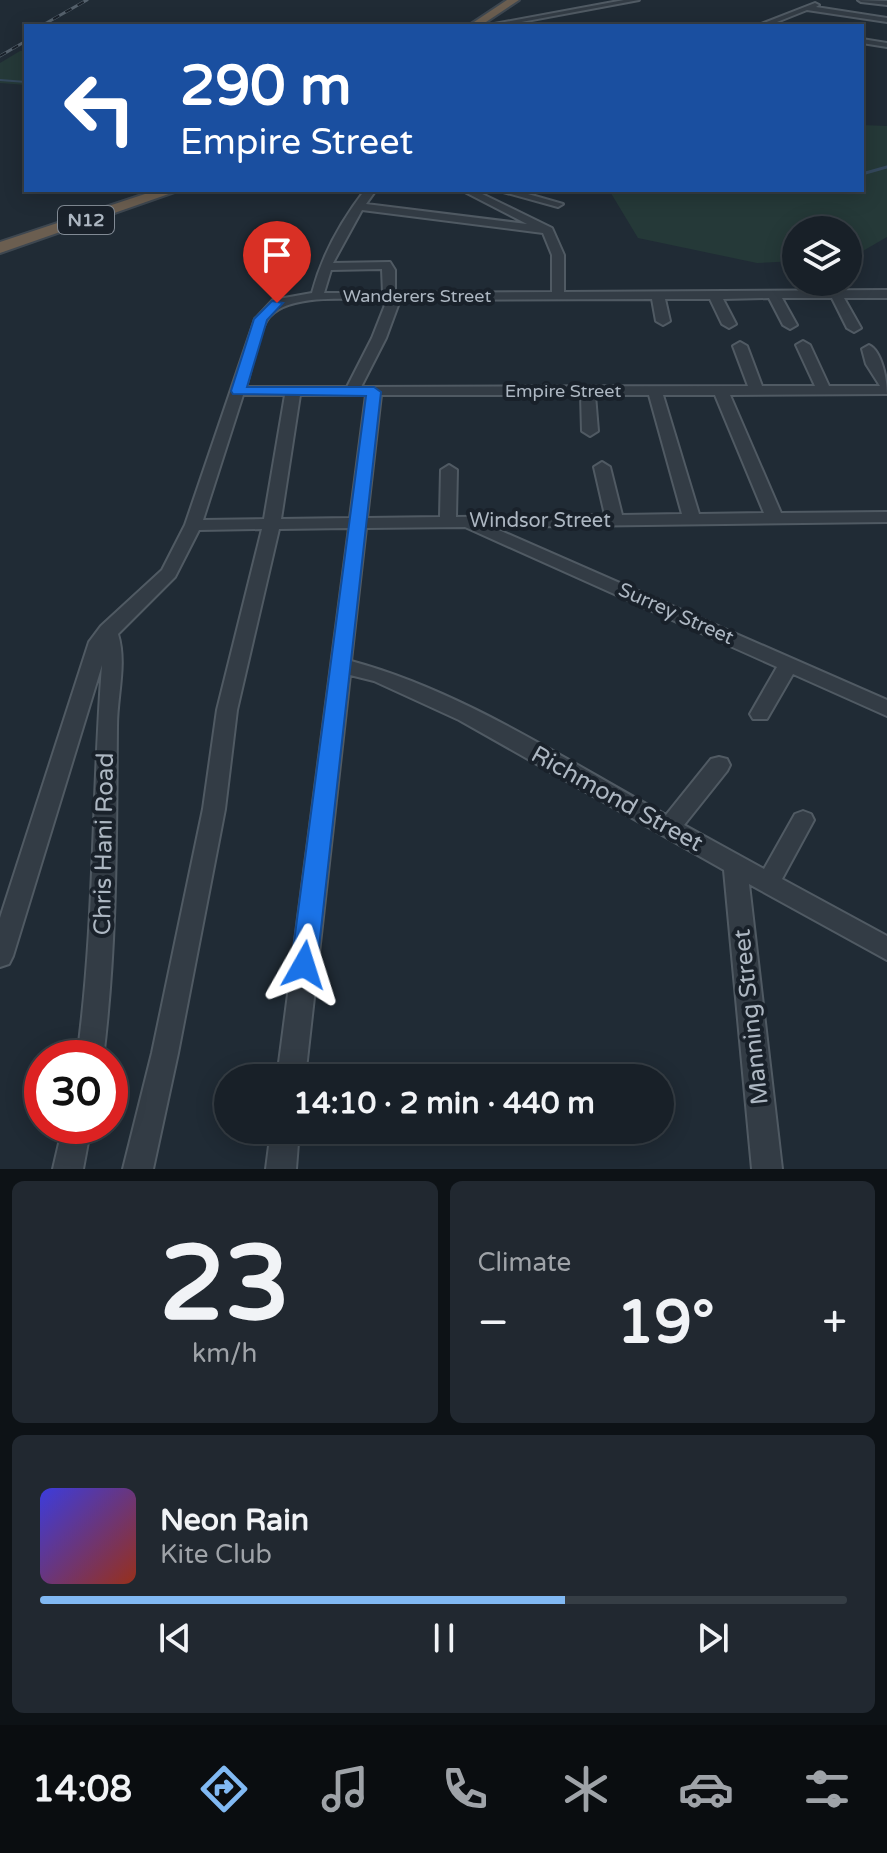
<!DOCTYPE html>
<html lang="en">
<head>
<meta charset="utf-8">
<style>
  :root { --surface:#182028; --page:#212830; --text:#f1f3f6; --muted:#9fa3a8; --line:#363e45; --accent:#81b9f3 }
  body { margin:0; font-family:"Varela Round",sans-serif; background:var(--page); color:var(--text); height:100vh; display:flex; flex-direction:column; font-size:30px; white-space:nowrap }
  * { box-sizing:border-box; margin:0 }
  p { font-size:26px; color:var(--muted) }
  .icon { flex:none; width:44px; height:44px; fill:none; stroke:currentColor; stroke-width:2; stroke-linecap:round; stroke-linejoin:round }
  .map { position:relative; height:1169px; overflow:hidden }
  .side { display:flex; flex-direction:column; gap:12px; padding:12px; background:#0d1216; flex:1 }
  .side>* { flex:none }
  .guide { position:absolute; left:24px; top:24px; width:840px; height:168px; border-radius:0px; box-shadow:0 4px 20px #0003,0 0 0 2px var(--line); background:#1a4fa0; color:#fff; overflow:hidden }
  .fabs { position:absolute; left:782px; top:216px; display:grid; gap:16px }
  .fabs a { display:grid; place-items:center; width:80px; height:80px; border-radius:50%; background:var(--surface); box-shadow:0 4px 20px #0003,0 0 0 2px var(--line); font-size:40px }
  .speed { position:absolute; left:24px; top:1040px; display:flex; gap:16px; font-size:40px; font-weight:700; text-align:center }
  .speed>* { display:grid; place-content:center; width:104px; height:104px; border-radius:50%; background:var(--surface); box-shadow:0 4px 20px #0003,0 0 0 2px var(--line); line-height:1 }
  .speed .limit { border:12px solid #d22; background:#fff; color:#111 }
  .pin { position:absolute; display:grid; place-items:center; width:68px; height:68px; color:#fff; margin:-82px -34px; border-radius:50% 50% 50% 0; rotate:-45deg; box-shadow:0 0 8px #0007 }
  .pin .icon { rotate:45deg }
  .me { position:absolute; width:88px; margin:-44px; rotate:6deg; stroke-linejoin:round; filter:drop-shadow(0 0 6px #0008) }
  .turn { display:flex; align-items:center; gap:28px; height:168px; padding:0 24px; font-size:36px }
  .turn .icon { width:104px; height:104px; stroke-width:2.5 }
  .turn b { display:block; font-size:56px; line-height:68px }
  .big { font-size:60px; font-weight:800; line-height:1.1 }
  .side .widget { flex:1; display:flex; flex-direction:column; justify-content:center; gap:12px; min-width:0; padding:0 28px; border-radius:12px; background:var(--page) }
  .side .dial { align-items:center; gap:0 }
  .dial b { font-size:104px; line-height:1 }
  .song { display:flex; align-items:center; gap:24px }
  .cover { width:96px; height:96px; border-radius:12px; background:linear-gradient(135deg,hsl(240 70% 55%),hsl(10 70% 35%)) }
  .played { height:8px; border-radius:4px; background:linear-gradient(90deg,var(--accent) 65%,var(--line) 65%) }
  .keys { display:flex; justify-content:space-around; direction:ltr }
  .heat { display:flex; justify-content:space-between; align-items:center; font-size:44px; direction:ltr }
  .side .tiles { flex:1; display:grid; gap:12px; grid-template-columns:1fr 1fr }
  .widget:last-child { grid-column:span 2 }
  .trip { position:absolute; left:214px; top:1064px; width:460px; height:80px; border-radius:40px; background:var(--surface); box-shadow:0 4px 20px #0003,0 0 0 2px var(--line); font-weight:800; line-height:80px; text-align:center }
  .tab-bar { display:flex; height:128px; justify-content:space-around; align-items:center; background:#0a0d10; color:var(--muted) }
  .tab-bar .icon { width:56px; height:56px }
  .tab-bar .active { color:var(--accent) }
  .tab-bar b { font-size:36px; color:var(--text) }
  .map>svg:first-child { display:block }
</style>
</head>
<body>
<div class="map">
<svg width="887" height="1169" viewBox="0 0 887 1169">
  <rect width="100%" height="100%" fill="#202b35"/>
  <path fill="#253938" d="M20 51H26V85L0 83V63Z
    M862 125 887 126V237L849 259 848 230H796V261L757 263 638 238 609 190H862Z"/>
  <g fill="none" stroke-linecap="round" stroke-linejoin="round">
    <path stroke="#34485c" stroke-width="2" d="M0 80 26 82"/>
    <path stroke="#34485c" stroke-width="3" d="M862 174 887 167"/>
    <g stroke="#505a63" stroke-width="4">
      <path id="minor" d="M624 0H639L500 26 489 25Z
        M858 0 887 1V5L861 2Z
        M815 3 819 5 816 7 887 18V22L807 10 767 26H756Z
        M862 39 887 43V47L862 43Z
        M365 190H376L366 204 527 224 461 190H474L552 228 564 255V292L887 290V298H844L861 328 854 332 847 328 832 298H782L797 325 790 329 783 325 769 298 723 299 736 324 729 328 722 324 710 299H665L670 321 663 325 656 321 652 299 400 300 386 338 361 387 748 386 733 346 740 342 747 346 762 386H815L796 345 803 341 810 345 829 386H880L866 364 862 349 869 345C882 351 887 380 887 394L730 395 781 513 887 512V522L492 527 887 700V716L793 674 767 719H753L750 714 777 667 465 527 366 528 351 661C463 691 565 760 666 815L711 759 719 757 727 759 730 765 727 771 684 825 764 869 795 814 803 811 811 814 814 820 782 879 887 936V960L749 884 782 1169H752L724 870 459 720 374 681 350 675 305 1078H277L349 528 279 529 237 710 225 809 178 1053 153 1169H123L152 1053 203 809 217 710 262 529 199 530 175 577 118 634C127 663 117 696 117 726 116 837 117 948 103 1058H77C95 927 92 796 102 665L13 956 9 964 0 967V918L89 642 101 626 162 570 185 525 255 319 273 300 312 293C322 255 341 221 365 190ZM362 210 543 233 552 255V292L395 293V270L390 262 333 263ZM382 269 383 293H324L331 270ZM387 300 372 338 347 387H246C252 368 257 336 267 320 285 291 356 300 387 300ZM243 395H285L264 519 203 520ZM300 395H366L350 518 281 519ZM381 395H581L582 431 590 436 598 431 595 395H649L682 514 622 515 610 467 602 462 594 467 605 515 456 517 457 470 449 465 441 470 440 517 367 518ZM663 395H715L764 513 699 514Z
        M496 190H514L563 204 558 207Z
        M63 1126H91L83 1169H53Z
        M271 1130H299L296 1169H266Z"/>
    </g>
    <g stroke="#3e4750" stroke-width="4">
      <path id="highway" d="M507 0H519L480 26H468Z
        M157 190H180L0 253V242Z"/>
    </g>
    <use href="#minor" fill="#333c45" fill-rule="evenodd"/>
    <use href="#highway" fill="#6b5e50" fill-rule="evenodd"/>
    <g stroke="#55616c" stroke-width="3">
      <path id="rail" d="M41 26 87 0
        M0 56 26 41"/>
    </g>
    <use href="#rail" stroke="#19212a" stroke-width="2" stroke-dasharray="7" stroke-linecap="butt"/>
  </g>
  <path fill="#1a73e8" stroke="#114b97" stroke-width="2" d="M272 301 283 303 267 320 247 387H374L381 392 317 965 313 973 304 976 295 973 291 965 366 396 233 394 231 391 254 319Z"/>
  <g text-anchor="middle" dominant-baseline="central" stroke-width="8" stroke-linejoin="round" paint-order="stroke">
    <rect fill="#19212a" stroke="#818a94" stroke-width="2" x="58" y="206" width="56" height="28" rx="6"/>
    <g font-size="18" font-weight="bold" fill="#adb7c2">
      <text x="86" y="220">N12</text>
    </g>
    <g font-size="18" fill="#adb7c2" stroke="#19212a">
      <text x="417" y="296">Wanderers Street</text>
      <text x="563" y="391">Empire Street</text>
    </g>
    <g font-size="20" fill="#adb7c2" stroke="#19212a">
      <text x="540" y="521">Windsor Street</text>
      <text transform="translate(676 614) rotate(24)">Surrey Street</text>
    </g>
    <g font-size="24" fill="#adb7c2" stroke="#19212a">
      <text transform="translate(617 799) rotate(29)">Richmond Street</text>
      <text transform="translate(104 844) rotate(-89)">Chris Hani Road</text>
      <text transform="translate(751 1017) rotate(-96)">Manning Street</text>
    </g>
  </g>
</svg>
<div class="fabs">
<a><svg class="icon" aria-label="layers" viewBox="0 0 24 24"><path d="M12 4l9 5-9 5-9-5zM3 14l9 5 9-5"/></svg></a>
</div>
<div class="speed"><div class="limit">30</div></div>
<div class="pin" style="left:277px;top:303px;background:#d93025"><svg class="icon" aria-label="arrive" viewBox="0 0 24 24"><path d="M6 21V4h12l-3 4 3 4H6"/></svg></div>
<svg class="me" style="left:304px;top:965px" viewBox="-20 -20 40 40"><path d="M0-17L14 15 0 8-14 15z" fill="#1a73e8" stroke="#fff" stroke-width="4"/></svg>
<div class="trip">14:10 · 2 min · 440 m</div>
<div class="guide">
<div class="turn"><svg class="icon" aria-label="left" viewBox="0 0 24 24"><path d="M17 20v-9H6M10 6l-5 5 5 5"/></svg><div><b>290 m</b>Empire Street</div></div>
</div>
</div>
<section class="side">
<div class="tiles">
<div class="widget dial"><b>23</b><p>km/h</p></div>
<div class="widget"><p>Climate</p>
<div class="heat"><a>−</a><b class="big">19°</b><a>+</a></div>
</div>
<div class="widget">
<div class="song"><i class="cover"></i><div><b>Neon Rain</b><p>Kite Club</p></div></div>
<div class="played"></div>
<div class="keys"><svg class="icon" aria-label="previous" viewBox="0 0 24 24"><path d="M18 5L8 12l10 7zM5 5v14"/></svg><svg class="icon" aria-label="pause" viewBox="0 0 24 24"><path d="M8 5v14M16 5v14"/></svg><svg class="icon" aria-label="next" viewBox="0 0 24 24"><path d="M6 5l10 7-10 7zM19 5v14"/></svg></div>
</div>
</div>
</section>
<nav class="tab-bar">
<b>14:08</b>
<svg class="icon active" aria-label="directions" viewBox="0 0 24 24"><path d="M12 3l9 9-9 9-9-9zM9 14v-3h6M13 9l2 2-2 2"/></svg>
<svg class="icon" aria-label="music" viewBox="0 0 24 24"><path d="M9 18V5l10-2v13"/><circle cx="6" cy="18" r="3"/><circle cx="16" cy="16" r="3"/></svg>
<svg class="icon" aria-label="phone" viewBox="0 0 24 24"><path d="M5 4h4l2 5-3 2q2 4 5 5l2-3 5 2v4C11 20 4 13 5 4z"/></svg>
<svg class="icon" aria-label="climate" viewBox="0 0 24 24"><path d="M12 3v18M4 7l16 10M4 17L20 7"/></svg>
<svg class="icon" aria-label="car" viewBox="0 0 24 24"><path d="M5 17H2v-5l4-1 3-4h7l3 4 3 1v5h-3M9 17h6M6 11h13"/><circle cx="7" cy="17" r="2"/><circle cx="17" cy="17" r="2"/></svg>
<svg class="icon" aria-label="filters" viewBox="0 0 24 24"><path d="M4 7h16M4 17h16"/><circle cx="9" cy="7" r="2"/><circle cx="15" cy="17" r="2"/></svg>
</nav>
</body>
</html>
